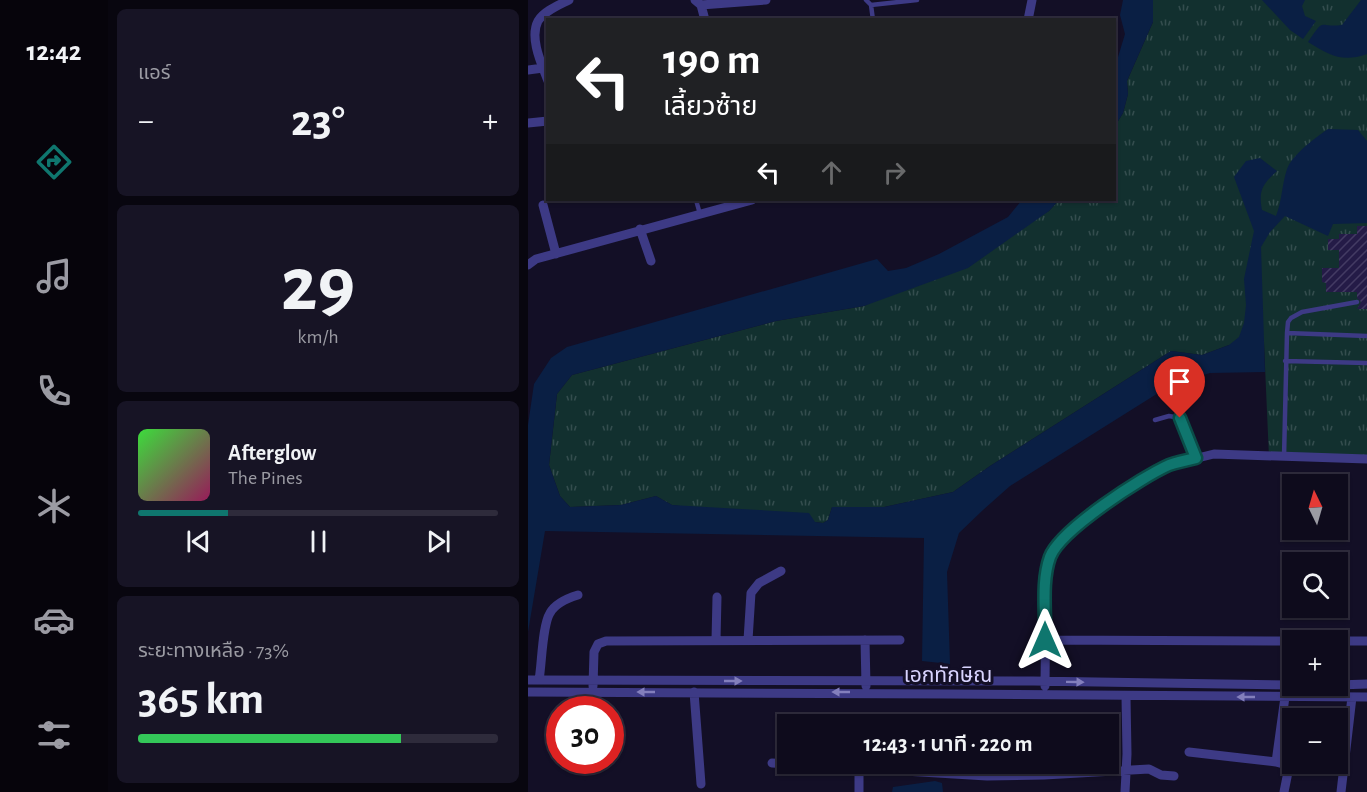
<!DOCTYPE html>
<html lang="th">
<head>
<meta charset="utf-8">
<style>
  :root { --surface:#0e0b1c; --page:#171425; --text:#f1f3f6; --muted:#9b9ba3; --line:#2e2b3b; --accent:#0f766e }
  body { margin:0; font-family:"Alegreya Sans","Noto Sans Thai",sans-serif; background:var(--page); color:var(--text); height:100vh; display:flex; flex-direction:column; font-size:22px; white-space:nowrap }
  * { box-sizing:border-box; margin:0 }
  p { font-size:20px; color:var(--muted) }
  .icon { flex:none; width:33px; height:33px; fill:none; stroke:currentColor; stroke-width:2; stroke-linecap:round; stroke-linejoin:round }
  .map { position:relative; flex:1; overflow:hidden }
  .drawer { display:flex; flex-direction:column; gap:9px; padding:9px; background:#08060f; width:420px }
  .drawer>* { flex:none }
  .guide { position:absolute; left:18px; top:18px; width:570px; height:183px; border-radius:0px; box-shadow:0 2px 4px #0004,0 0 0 2px var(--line); background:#202124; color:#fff; overflow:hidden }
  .needle { width:39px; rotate:355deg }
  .controls { position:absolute; left:754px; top:474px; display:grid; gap:12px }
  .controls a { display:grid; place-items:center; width:66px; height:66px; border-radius:0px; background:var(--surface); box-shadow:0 2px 4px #0004,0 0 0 2px var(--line); font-size:30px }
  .speed { position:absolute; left:18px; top:696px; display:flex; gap:12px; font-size:30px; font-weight:700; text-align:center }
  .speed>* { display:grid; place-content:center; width:78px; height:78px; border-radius:50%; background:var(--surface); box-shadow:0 2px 4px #0004,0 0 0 2px var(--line); line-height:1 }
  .speed .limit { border:9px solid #d22; background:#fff; color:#111 }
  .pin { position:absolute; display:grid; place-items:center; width:51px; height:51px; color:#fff; margin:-62px -26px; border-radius:50% 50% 50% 0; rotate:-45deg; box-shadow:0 0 6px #0007 }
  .pin .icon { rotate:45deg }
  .me { position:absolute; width:66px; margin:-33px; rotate:0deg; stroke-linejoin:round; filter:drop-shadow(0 0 4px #0008) }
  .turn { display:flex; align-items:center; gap:21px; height:126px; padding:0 18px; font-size:27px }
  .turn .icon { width:78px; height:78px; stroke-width:2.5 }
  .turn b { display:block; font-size:42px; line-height:51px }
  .lanes { display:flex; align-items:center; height:57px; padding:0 18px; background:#0003; justify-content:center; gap:30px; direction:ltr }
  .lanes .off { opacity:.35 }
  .big { font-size:45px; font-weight:600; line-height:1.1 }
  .drawer .tile { flex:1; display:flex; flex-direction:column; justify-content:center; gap:9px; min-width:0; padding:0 21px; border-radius:9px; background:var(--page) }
  .drawer .dial { align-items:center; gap:0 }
  .dial b { font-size:78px; line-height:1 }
  .song { display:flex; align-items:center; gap:18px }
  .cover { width:72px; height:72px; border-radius:9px; background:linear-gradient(135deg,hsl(120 70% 55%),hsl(330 70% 35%)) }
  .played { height:6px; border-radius:3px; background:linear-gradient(90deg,var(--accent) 25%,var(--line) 25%) }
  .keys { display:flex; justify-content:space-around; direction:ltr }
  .heat { display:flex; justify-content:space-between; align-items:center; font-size:33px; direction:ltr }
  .charge { height:9px; border-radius:4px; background:linear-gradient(90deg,#34c759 73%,var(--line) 0) }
  .trip { position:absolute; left:249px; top:714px; width:342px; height:60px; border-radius:0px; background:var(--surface); box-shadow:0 2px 4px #0004,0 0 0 2px var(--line); font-weight:600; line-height:60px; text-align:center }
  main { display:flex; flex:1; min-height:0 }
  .tabs { display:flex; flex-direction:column; width:108px; justify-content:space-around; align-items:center; background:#06040b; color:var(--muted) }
  .tabs .icon { width:42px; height:42px }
  .tabs .current { color:var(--accent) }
  .tabs b { font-size:27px; color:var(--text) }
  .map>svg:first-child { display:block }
</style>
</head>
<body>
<main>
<nav class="tabs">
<b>12:42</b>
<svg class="icon current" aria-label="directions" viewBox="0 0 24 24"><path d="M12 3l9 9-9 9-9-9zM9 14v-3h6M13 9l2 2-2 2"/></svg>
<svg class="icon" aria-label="music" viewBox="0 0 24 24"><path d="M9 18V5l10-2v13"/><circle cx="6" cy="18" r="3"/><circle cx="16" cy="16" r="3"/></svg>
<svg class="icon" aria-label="phone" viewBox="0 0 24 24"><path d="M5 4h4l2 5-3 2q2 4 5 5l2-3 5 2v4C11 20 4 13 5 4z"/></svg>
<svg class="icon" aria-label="climate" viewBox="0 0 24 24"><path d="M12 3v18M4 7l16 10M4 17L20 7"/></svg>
<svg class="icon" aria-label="car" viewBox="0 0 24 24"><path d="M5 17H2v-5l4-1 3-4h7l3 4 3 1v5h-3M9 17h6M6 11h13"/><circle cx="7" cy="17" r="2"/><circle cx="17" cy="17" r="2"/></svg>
<svg class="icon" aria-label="filters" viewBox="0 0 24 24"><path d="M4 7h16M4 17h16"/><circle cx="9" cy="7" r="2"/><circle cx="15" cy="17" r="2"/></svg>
</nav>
<section class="drawer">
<div class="tile"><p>แอร์</p>
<div class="heat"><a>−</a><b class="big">23°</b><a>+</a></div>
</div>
<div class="tile dial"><b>29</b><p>km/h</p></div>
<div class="tile">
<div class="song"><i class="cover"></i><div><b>Afterglow</b><p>The Pines</p></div></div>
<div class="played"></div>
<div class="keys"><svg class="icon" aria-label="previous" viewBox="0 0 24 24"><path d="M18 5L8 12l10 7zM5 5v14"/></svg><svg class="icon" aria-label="pause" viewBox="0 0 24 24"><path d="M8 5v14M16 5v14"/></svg><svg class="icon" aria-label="next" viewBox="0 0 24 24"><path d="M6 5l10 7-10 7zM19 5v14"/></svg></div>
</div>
<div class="tile"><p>ระยะทางเหลือ · 73%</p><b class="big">365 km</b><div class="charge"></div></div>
</section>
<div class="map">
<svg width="839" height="792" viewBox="0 0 839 792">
  <defs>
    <pattern id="grass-tufts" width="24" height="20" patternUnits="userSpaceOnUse" patternTransform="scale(1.5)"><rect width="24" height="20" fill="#12302f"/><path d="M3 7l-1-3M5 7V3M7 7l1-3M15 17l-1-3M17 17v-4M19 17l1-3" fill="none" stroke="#344d4e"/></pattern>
    <pattern id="building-hatch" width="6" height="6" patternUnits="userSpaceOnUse" patternTransform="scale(1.5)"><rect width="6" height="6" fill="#241b47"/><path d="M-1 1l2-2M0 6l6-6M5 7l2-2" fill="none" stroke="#433b63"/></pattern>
  </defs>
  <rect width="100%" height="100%" fill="#130f26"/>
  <path fill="url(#grass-tufts)" d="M625 0H839V459L741 457 736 343 701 345 674 355 643 351 462 466 425 492 356 507H304L300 520 295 523 144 505 128 496 93 505 42 507 32 496 21 465 29 394 44 375 248 321 336 306 521 211 531 200H586L587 126 595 113 600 94 599 81 625 22Z"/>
  <path fill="#0a1f44" d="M595 0H625V22L599 81 600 94 595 113 587 126V67L597 34 592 15Z
    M734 0H777L774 6 777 16 788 21 775 39 762 30Z
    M833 0H839V54C814 63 801 55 780 42 798 16 789 28 814 25Z
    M800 129 830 130 839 141V223L805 224 800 236 757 216 742 232 733 247 737 372 682 373 643 385 482 486 455 510 431 533 419 572 422 664 394 661 396 538 17 531 0 632V425L6 384 23 358 39 347 349 259 360 271 378 268 411 254 480 217 494 200H531L521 211 440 268 336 306 248 321 44 375 29 394 21 465 32 496 42 507 93 505 128 496 144 505 281 513 287 522 295 523 300 520 304 507H356L425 492 462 466 643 351 674 355 701 345 711 337 716 323 718 305 716 279 726 231 706 177 718 161 732 158 749 171C735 184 730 190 734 210L748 216C754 201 754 184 759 169 765 154 787 138 800 129Z
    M407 781 414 783 415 792H364L365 787Z"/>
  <path fill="url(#building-hatch)" d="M829 226H839V309H829L833 302 829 298V292H798V283L794 282V268H811V250H800V239H811V234H829Z"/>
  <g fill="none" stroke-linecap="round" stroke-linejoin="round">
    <path stroke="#3d3a85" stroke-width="4.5" d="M338 0 343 5 345 20
      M343 5 389 0
      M168 200 172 214
      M759 333 839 336
      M757 361 839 363
      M627 420 641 416 652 418 668 458
      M756 457 759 333 760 322 763 318 774 312 829 302"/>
    <path stroke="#3d3a85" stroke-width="9" d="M167 0 173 5 177 20
      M173 5 238 0
      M500 20 504 0
      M0 70 15 68
      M20 81C14 65 1 38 10 21 16 11 31 5 41 0
      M0 123 20 121
      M15 205 28 254
      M112 229 123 261
      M0 265 8 259 224 200
      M188 640 189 597
      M220 640 223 593 231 583 253 571
      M337 640 338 686
      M517 640 765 641
      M810 641H839
      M0 680 505 681 765 685
      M11 680C14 664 14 626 22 613 27 604 40 598 50 595
      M810 685 839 684
      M65 686 66 652 70 644 78 641 372 640
      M517 686 518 580 523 555 531 543 556 520 589 495 641 465 686 454 839 459
      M0 692C280 692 559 696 839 697
      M166 692 173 784
      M661 752 748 762 755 764 760 772 756 792
      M748 762 757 697
      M244 763 459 776 516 775 621 769 633 775 646 776
      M331 767V792
      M597 792 599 754 598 697
      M813 792 824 697"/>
  </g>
  <defs><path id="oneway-solid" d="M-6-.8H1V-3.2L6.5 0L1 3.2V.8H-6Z" transform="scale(1.5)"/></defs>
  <g fill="#837fbc">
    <use href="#oneway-solid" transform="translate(205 681)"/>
    <use href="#oneway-solid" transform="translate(547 682) rotate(1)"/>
    <use href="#oneway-solid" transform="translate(118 692) rotate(-180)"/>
    <use href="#oneway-solid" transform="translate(313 692) rotate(-180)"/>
    <use href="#oneway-solid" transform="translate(718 697) rotate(-180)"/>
  </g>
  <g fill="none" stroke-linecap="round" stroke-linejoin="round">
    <g stroke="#0a4d48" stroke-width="15">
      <path id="route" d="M517 640C518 614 513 582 522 557 532 530 614 477 641 465 650 462 659 460 668 458L652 418"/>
    </g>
    <use href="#route" stroke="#0f766e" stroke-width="10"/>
  </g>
  <g text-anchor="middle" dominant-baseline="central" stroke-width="6" stroke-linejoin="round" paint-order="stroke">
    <g font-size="21" fill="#d9d4ff" stroke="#130f26">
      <text x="420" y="675">เอกทักษิณ</text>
    </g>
  </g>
</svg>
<div class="controls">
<a><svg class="needle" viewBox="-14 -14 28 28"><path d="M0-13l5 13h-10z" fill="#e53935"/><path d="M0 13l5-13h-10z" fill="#9b9ba3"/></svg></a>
<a><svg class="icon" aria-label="search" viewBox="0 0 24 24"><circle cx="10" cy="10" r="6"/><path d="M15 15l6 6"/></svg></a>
<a>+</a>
<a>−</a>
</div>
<div class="speed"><div class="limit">30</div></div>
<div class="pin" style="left:652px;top:418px;background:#d93025"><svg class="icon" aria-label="arrive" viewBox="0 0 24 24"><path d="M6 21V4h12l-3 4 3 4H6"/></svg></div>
<svg class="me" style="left:517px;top:640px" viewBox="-20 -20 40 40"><path d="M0-17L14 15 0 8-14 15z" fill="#0f766e" stroke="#fff" stroke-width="4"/></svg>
<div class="trip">12:43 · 1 นาที · 220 m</div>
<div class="guide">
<div class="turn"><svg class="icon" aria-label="left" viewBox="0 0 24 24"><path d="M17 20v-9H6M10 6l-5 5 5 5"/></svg><div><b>190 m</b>เลี้ยวซ้าย</div></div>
<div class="lanes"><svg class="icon" aria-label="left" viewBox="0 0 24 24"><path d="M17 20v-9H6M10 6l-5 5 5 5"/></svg><svg class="icon off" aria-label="ahead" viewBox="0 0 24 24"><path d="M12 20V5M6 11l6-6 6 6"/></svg><svg class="icon off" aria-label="right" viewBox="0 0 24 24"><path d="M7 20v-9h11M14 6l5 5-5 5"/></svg></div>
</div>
</div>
</main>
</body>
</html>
